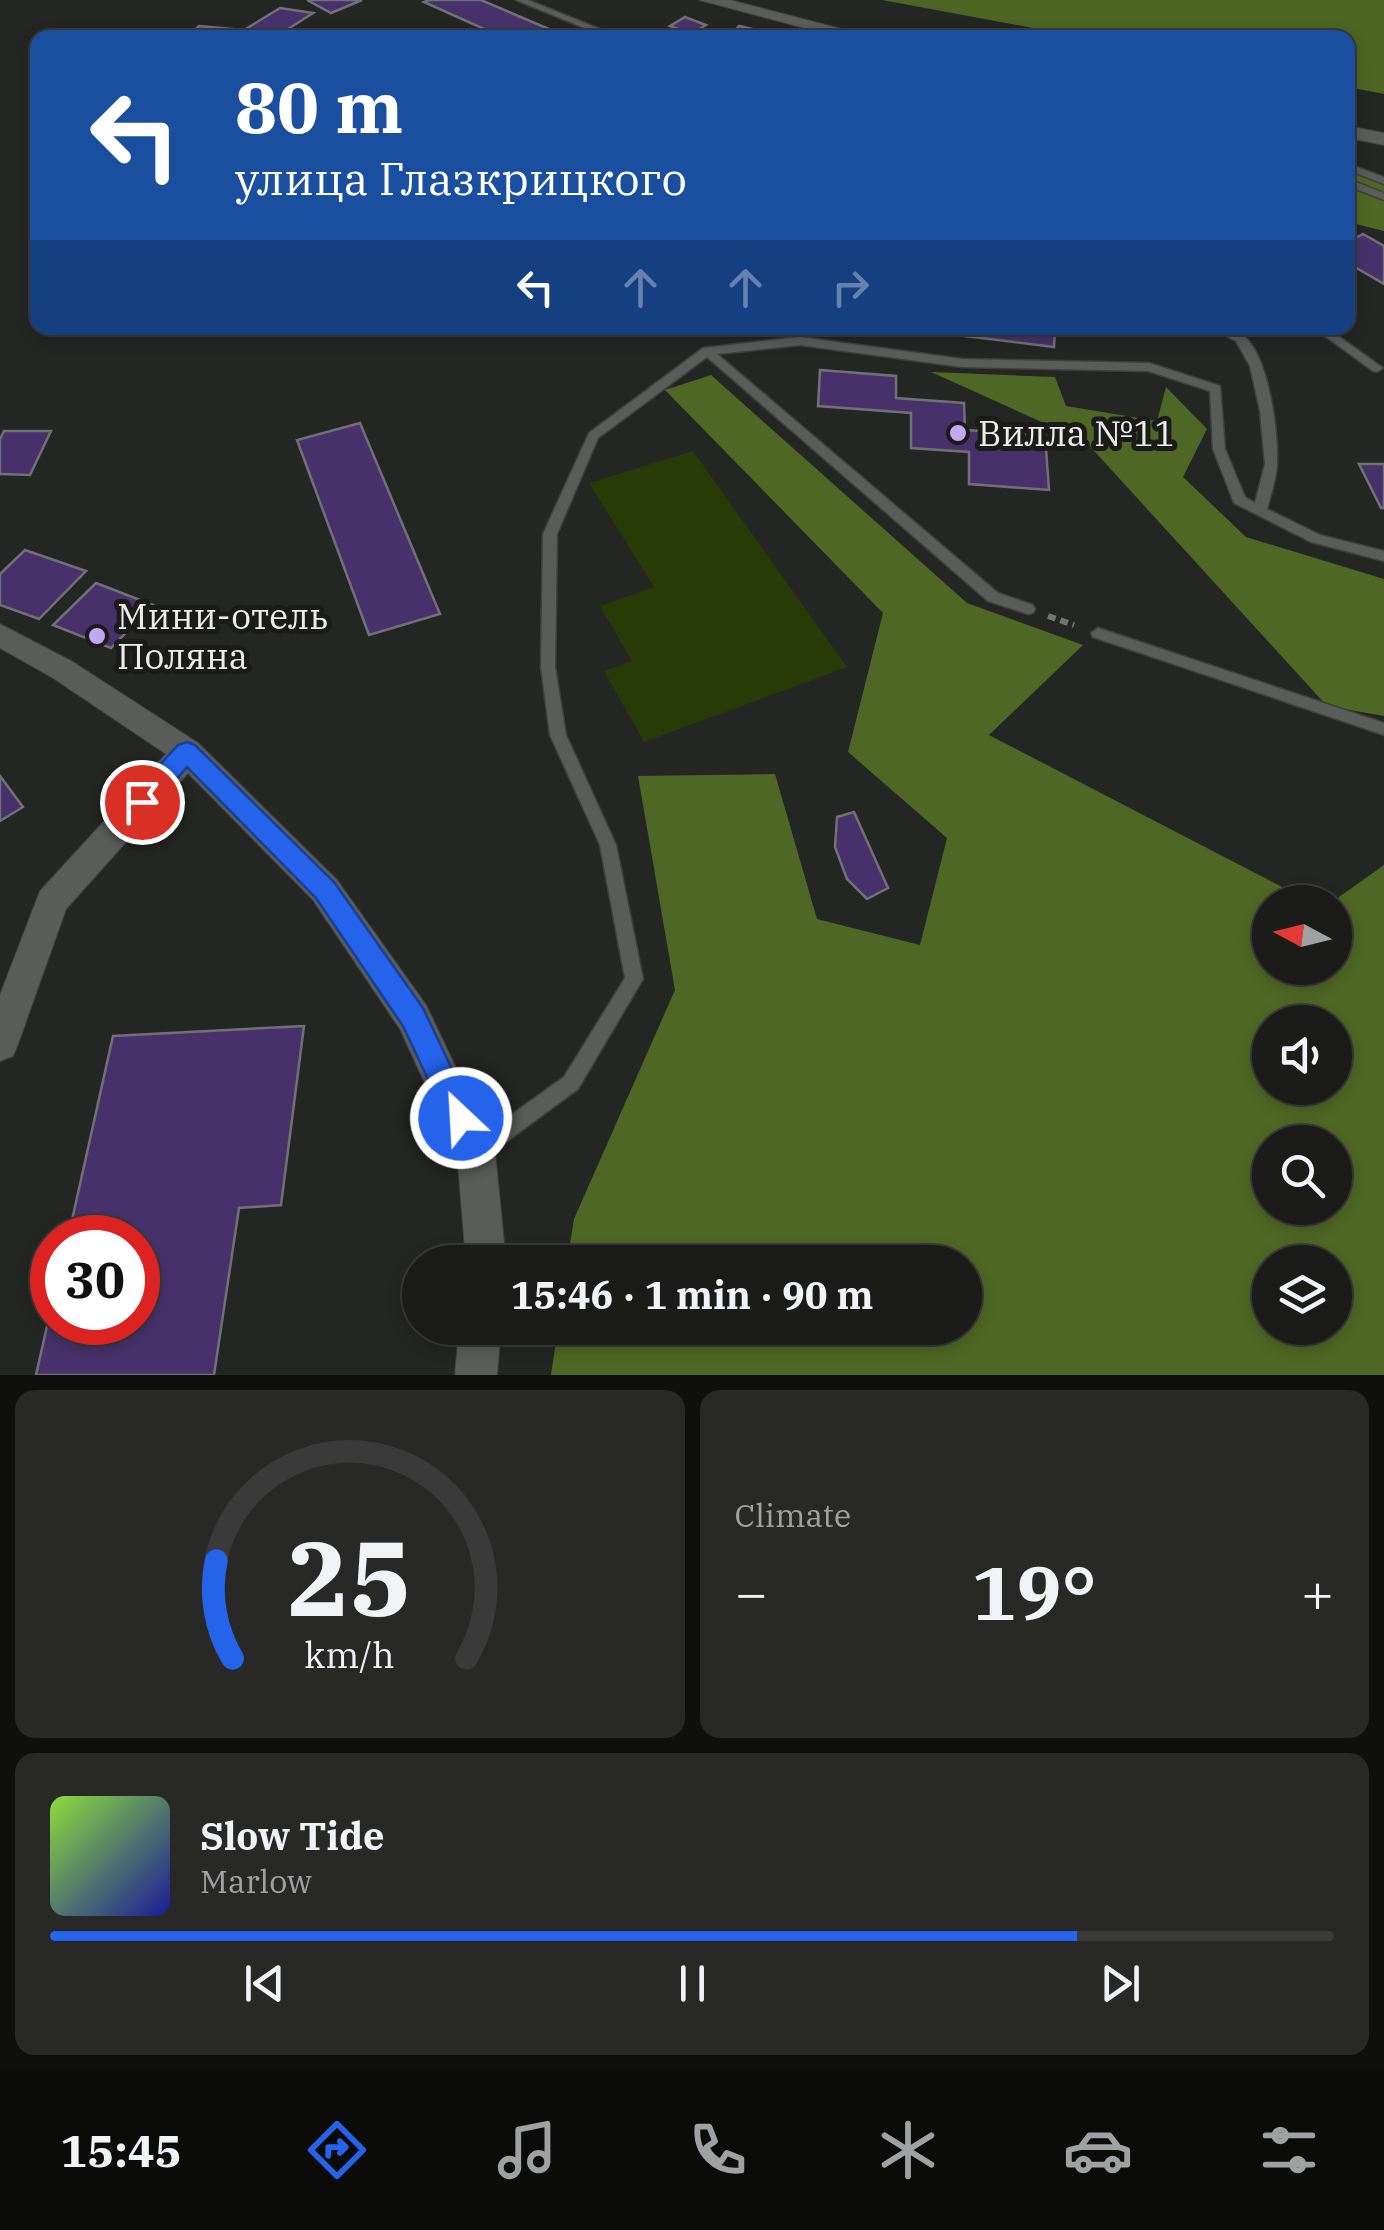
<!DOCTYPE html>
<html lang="en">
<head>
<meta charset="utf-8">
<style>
  :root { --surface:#1b1c1a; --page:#282927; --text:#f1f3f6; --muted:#a0a1a2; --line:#393a39; --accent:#2563eb }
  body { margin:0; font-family:"IBM Plex Serif",serif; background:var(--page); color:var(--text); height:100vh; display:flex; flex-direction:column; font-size:38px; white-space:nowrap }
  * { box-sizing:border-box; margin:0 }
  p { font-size:32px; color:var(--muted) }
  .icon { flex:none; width:55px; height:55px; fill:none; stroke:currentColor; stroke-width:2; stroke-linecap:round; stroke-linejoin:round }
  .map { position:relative; height:1375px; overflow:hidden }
  .side { display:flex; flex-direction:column; gap:15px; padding:15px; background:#0f0f0e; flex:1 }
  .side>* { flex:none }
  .banner { position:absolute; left:30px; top:30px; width:1325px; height:305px; border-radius:20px; box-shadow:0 5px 15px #0003,0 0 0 2px var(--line); background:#1a4fa0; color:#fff; overflow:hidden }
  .needle { width:65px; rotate:277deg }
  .buttons { position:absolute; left:1252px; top:885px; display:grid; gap:20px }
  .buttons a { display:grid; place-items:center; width:100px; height:100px; border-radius:50%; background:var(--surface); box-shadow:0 5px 15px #0003,0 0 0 2px var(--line); font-size:50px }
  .speed { position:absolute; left:30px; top:1215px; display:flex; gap:20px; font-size:50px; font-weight:700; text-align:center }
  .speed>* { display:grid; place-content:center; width:130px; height:130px; border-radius:50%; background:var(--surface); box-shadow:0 5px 15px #0003,0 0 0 2px var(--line); line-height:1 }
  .speed .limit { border:15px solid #d22; background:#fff; color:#111 }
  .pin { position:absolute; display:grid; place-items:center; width:85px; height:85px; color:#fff; margin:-42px; border:5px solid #fff; border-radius:50%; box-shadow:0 2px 10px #0007 }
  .me { position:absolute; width:110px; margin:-55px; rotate:335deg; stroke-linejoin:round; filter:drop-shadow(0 0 8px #0008) }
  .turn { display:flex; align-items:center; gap:35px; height:210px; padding:0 40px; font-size:45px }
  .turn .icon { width:130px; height:130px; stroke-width:2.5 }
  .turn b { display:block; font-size:70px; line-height:85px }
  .lanes { display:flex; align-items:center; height:95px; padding:0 40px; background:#0003; justify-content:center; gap:50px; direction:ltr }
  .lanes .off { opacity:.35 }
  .big { font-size:75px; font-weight:700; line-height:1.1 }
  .side .tile { flex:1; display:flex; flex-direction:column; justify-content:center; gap:15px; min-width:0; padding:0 35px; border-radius:20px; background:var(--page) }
  .side .dial { align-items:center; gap:0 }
  .dial svg { height:260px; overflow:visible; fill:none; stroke:var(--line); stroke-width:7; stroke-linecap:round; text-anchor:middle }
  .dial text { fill:var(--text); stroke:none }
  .song { display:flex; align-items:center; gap:30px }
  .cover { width:120px; height:120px; border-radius:15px; background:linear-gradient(135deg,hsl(90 70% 55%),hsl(240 70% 35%)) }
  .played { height:10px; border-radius:5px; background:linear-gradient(90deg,var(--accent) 80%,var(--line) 80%) }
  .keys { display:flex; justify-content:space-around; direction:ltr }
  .heat { display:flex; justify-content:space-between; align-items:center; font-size:55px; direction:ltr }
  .side .tiles { flex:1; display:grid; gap:15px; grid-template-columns:1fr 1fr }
  .tile:last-child { grid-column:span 2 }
  .trip { position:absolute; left:402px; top:1245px; width:580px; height:100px; border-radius:50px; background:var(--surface); box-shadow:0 5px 15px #0003,0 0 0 2px var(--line); font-weight:700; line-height:100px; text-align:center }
  .tab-bar { display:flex; height:160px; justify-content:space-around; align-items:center; background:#0b0b0a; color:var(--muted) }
  .tab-bar .icon { width:70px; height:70px }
  .tab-bar .selected { color:var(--accent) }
  .tab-bar b { font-size:45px; color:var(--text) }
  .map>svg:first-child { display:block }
</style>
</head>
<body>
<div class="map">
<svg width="1384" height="1375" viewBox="0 0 1384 1375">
  <rect width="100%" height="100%" fill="#242623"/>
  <path fill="#283a05" d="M693 451 847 667 644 742 604 671 632 661 600 606 654 587 589 483Z"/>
  <path fill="#4e6724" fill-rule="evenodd" d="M1348 173 1384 180V231L1348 222Z
    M931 372 1055 377 1066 406 1157 421 1166 387 1207 429 1183 477 1246 537 1384 579V716L1327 706 1086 442Z
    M711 375 967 603 1083 645 989 735 1311 902H1270V968H1335V902H1332L1384 865V1375H551L558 1328H965V1262H567L574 1219 675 990 638 776 775 774 817 919 920 945 947 838 848 752 883 613 665 390ZM1270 1022H1335V1088H1270ZM1270 1142H1335V1208H1270ZM1270 1262H1335V1328H1270Z"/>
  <path fill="#4c6522" d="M882 0H1384V94L1348 87V38L1082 37Z"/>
  <path fill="#47316b" stroke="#717074" stroke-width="2.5" d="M307 0H362L331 13Z
    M429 0H481L563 35 504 38 424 2Z
    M280 8 313 13 274 38H187L199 26 244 30Z
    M685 17 706 25 691 34 670 26Z
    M739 26 794 38H728Z
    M1363 234 1384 246V284L1348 263V242Z
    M899 328H1055L1054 347Z
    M820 370 896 376V398L964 403 965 430 1045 435 1049 490 969 484V452L911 448V413L818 406Z
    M360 423 440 614 369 635 297 440Z
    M4 431H51L30 475 0 474V439Z
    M1359 464H1384V508H1381Z
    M25 550 86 571 39 619 0 605V574Z
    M96 583 153 605 111 648 53 625Z
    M0 776 23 807 0 821Z
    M854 812 888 888 867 899 847 879 835 847 837 817Z
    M304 1026 281 1205 239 1208 214 1375H36L52 1304V1322H138V1238H68L113 1036Z"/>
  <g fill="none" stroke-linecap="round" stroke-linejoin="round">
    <g stroke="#3f403d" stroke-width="3">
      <path id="lane" d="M516 0H528L622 38H609Z
        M1348 164 1384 177V184L1348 170Z
        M1348 179 1384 193V200L1348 186Z
        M1210 328C1222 327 1238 329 1247 339 1269 363 1278 429 1277 462 1277 477 1271 494 1267 509L1320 535 1384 551V561L1311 542 1234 503 1213 449 1210 391 1148 371 962 367 800 345 717 354 998 593 1033 605 1035 609 1033 613 1028 614 988 601 707 357 598 438 557 534 555 667 566 735 616 845 643 979 578 1089 483 1159 476 1161 469 1159 466 1152 469 1145 564 1077 625 978 600 845 550 735 541 667 543 534 589 433 703 348 800 337 962 359 1149 363 1220 386 1225 449 1245 497 1255 503 1265 464 1260 411 1250 366 1236 341Z
        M1314 328H1327L1383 368 1377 372 1373 371Z
        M1098 628 1384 723V735L1093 637 1091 633Z"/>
    </g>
    <g stroke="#3f403d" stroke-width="2">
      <path id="street" d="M699 0H730L876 38H842Z
        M1348 126 1384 133V145L1348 138Z
        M0 624 73 662 198 743 337 880 426 1005 490 1139 495 1152 506 1262H466L457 1153 400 1029 313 900 188 773 66 909 18 1044 13 1056 0 1061V995L40 891 166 754 53 678 0 648Z
        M459 1328H501L497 1375H455Z"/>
    </g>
    <path stroke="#727471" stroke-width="6" stroke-dasharray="8 5" stroke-linecap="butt" d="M1048 616 1074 625"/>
    <use href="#lane" fill="#5a5c59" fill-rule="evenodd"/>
    <use href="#street" fill="#5a5c59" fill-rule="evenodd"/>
  </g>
  <path fill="#2563eb" stroke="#184099" stroke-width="2.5" d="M187 742 195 745 334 882 423 1008 475 1118 471 1128 461 1132 451 1128 403 1026 316 898 187 767 151 809H133L130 802 133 794 178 745Z"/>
  <g fill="#c1a8f3" stroke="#1b1c19" stroke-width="4">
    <circle cx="958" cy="433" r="10"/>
    <circle cx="97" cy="636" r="10"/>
  </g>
  <g text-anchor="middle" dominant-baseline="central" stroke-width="10" stroke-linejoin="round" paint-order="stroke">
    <g font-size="35" fill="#ecedeb" stroke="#1b1c19" text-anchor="start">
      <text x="978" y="433">Вилла №11</text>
      <text x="117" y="616">Мини-отель<tspan x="117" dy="40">Поляна</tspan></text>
    </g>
  </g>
</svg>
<div class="buttons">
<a><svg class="needle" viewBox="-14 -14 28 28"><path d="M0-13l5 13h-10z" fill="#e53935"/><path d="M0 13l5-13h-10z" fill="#a0a1a2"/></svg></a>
<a><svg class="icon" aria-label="sound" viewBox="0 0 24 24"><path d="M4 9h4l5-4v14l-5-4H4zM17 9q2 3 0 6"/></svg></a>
<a><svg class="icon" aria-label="search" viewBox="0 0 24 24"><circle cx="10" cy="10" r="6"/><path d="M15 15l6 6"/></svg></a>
<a><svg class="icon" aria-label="layers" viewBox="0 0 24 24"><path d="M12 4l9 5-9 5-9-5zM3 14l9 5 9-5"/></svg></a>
</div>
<div class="speed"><div class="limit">30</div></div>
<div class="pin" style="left:142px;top:802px;background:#d93025"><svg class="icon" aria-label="arrive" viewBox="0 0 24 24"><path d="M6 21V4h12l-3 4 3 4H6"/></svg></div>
<svg class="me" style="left:461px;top:1118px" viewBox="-20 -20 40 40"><circle r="17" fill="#2563eb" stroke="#fff" stroke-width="3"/><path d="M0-11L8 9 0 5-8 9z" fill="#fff"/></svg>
<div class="trip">15:46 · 1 min · 90 m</div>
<div class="banner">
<div class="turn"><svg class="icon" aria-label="left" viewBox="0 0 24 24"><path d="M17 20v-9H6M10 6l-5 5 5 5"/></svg><div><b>80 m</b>улица Глазкрицкого</div></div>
<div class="lanes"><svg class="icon" aria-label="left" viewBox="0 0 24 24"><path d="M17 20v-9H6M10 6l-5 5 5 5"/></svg><svg class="icon off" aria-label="ahead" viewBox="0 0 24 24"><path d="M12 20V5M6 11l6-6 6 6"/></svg><svg class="icon off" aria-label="ahead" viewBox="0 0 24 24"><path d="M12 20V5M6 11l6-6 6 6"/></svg><svg class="icon off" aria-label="right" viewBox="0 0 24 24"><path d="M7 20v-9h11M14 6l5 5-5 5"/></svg></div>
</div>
</div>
<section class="side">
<div class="tiles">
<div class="tile dial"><svg viewBox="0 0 100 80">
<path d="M14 69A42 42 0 1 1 86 69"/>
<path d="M14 69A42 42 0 0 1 9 39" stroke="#2563eb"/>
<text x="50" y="56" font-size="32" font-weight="700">25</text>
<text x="50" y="72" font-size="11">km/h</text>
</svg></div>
<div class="tile"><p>Climate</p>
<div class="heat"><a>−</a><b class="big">19°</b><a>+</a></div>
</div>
<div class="tile">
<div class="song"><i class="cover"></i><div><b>Slow Tide</b><p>Marlow</p></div></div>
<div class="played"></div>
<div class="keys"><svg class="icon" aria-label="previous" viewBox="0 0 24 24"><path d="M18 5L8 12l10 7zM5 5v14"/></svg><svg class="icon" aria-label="pause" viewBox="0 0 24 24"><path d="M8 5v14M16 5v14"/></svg><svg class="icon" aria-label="next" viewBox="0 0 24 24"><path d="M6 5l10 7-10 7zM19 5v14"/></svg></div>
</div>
</div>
</section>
<nav class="tab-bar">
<b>15:45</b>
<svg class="icon selected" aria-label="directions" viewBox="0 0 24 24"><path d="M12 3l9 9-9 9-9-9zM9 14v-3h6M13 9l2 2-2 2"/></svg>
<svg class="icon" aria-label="music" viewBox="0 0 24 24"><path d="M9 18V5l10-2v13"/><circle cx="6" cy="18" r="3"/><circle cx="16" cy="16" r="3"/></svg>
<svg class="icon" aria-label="phone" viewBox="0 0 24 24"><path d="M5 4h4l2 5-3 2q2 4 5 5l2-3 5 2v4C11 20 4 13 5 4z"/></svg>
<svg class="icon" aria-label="climate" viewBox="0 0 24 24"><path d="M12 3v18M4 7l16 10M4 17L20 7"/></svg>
<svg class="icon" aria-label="car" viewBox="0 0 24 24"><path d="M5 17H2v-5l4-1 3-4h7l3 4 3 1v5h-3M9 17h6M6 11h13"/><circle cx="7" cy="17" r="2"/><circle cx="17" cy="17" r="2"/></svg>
<svg class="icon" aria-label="filters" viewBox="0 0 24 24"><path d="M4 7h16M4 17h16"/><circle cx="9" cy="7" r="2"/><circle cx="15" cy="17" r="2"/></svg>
</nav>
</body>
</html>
